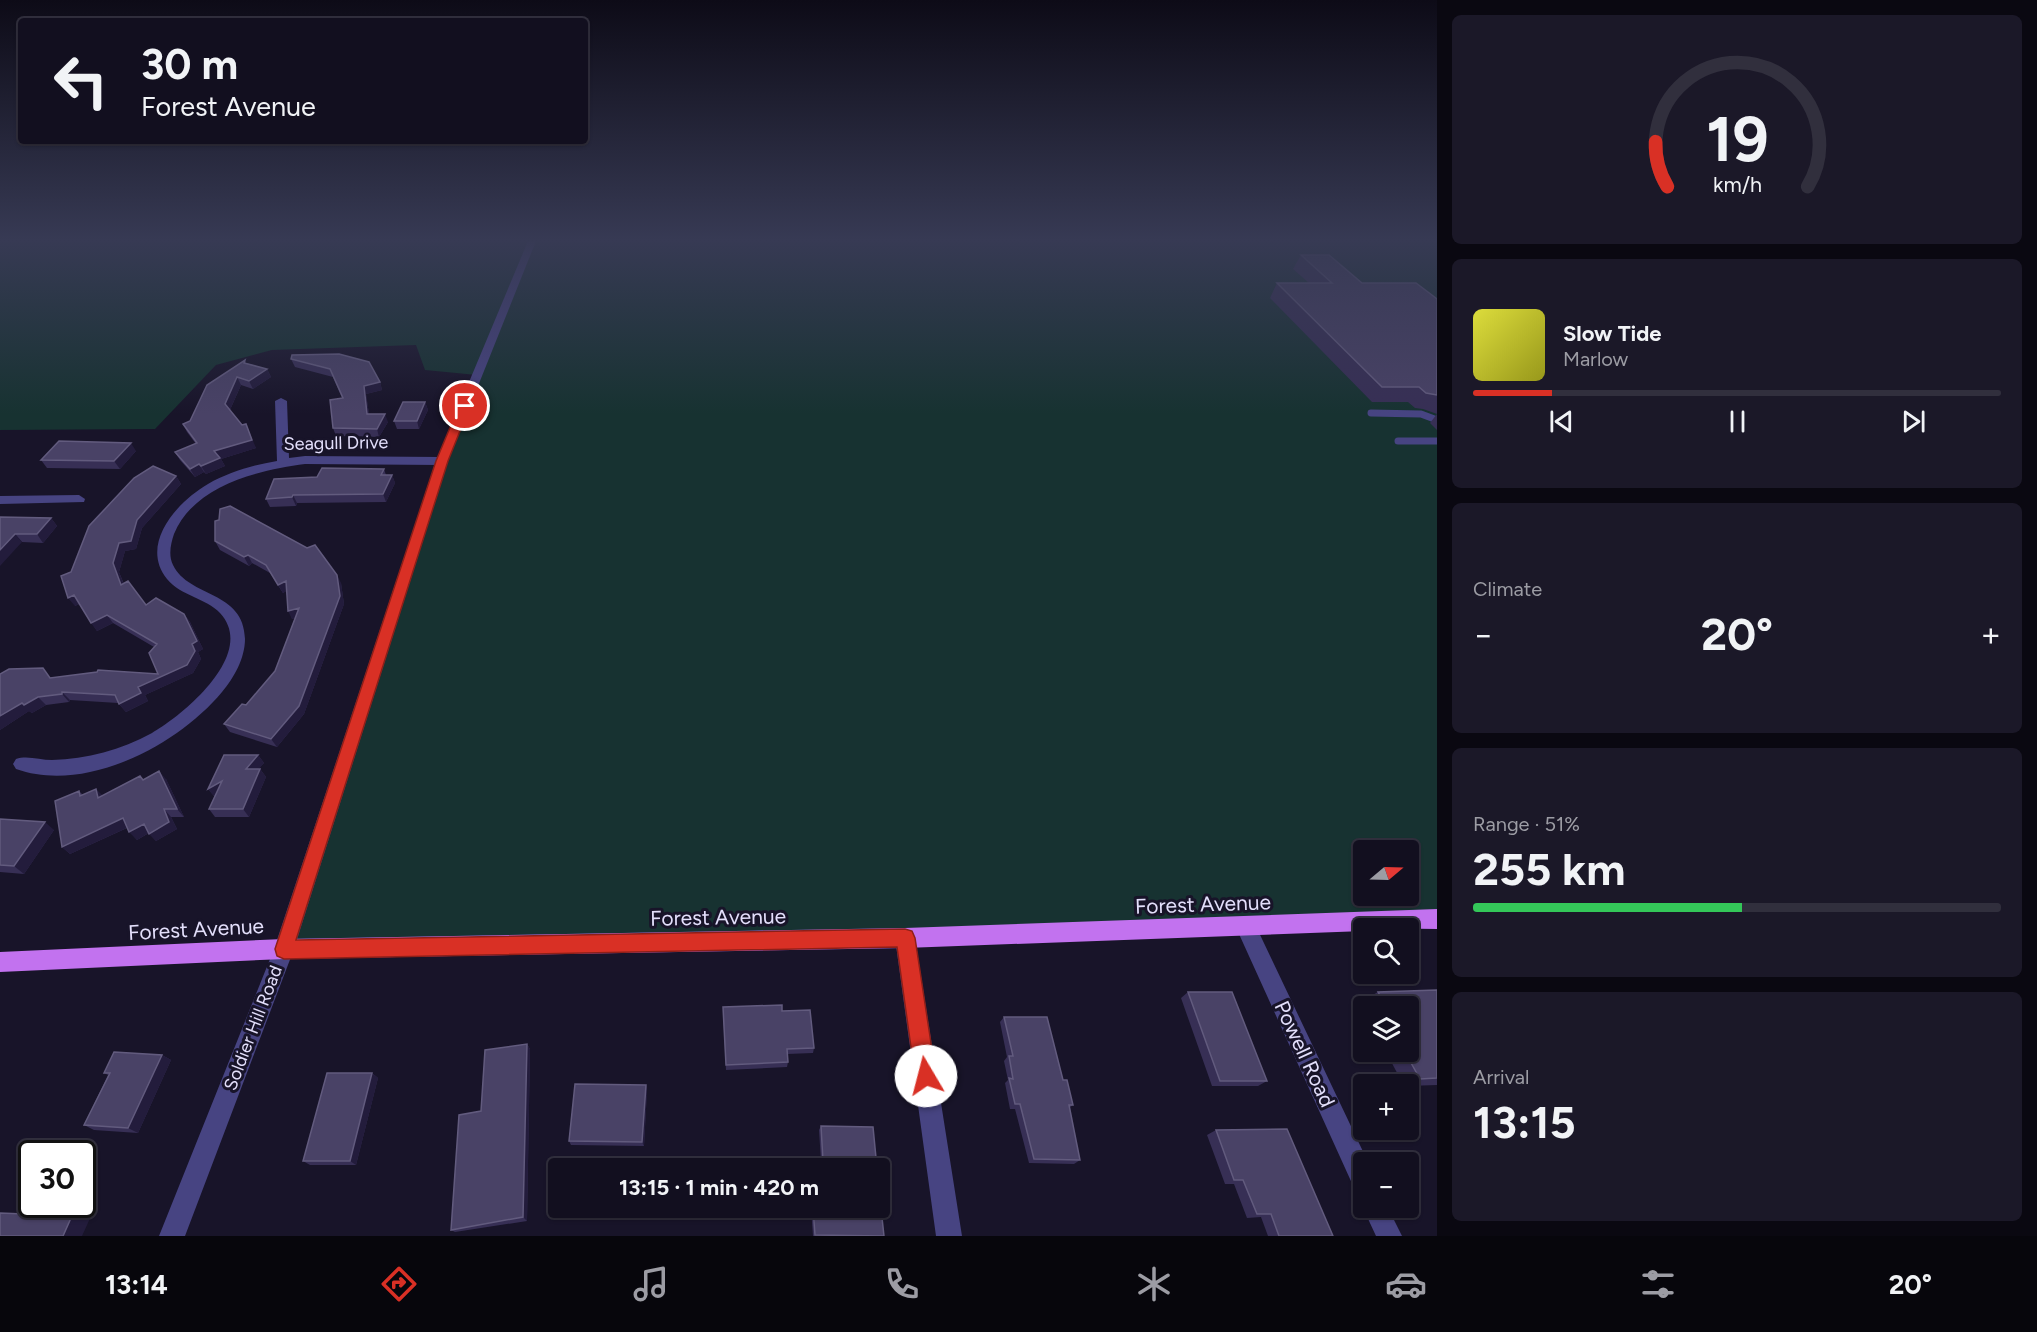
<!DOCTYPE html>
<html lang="en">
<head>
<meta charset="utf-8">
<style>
  :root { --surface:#120f1f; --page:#1b1828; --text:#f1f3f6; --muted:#9c9ca4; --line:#312f3d; --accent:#d93025 }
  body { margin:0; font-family:Figtree,sans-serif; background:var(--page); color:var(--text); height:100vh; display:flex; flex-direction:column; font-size:22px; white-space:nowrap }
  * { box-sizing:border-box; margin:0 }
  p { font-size:20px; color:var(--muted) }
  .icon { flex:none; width:33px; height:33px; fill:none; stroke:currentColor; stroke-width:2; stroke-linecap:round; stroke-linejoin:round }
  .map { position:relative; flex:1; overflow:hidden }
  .drawer { display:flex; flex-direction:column; gap:15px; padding:15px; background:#0a0811; width:600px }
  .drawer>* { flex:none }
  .guide { position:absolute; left:18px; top:18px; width:570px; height:126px; border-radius:6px; box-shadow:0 2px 4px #0004,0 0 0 2px var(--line); background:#120f1f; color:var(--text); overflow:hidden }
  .needle { width:39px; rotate:71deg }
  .controls { position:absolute; left:1353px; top:840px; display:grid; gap:12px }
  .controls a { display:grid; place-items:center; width:66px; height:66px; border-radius:6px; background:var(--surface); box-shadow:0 2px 4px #0004,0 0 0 2px var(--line); font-size:30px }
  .speed { position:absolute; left:18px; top:1140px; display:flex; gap:12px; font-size:30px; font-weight:700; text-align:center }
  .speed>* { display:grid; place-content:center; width:78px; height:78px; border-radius:50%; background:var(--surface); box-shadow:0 2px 4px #0004,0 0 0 2px var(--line); line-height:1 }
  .speed .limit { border:3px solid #111; border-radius:9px; background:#fff; color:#111 }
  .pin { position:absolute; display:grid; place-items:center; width:51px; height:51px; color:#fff; margin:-26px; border:3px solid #fff; border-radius:50%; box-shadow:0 2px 6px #0007 }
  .me { position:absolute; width:66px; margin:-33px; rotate:352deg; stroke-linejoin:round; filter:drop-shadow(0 0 4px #0008) }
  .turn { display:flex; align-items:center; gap:21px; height:126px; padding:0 24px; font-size:27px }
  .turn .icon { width:78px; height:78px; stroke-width:2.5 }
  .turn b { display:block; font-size:42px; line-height:51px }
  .big { font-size:45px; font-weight:700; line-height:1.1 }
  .drawer .widget { flex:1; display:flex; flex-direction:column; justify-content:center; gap:9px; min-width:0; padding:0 21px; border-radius:9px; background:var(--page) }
  .drawer .dial { align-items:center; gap:0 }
  .dial svg { height:156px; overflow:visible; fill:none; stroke:var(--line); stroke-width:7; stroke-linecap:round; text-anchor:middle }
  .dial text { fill:var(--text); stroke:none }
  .song { display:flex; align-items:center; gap:18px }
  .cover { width:72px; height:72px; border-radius:9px; background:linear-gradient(135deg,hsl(60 70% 55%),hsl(60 70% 35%)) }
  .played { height:6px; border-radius:3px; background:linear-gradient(90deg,var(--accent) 15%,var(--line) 15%) }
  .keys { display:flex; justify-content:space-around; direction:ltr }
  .heat { display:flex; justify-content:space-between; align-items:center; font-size:33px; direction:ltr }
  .charge { height:9px; border-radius:4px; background:linear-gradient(90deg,#34c759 51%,var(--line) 0) }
  .trip { position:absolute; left:548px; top:1158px; width:342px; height:60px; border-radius:6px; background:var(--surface); box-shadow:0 2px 4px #0004,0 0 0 2px var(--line); font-weight:700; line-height:60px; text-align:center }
  .tab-bar { display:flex; height:96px; justify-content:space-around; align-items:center; background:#07060c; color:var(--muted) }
  .tab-bar .icon { width:42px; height:42px }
  .tab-bar .active { color:var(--accent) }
  .tab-bar b { font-size:27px; color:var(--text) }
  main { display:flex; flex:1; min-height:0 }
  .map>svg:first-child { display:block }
</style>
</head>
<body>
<main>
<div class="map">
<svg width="1437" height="1236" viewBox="0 0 1437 1236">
  <rect width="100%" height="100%" fill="#181429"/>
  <path fill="#173231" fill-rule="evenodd" d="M0 241H1437V919L284 949 442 461 477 375 425 370 416 345 272 350 216 365 155 429 0 430ZM1364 850H1408V896H1364Z"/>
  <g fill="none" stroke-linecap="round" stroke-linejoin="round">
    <path stroke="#474482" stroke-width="7" d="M1371 413 1421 414 1437 420
      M1398 441H1437"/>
    <path fill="#474482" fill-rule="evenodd" d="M281 398 287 401 289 458 305 456 442 457 448 461 442 465 305 464C259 470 194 485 174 534 171 543 168 555 173 565 189 598 244 590 245 639 245 658 234 678 222 692 178 745 86 794 16 769L13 764 16 759C27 755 40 760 52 760 87 759 121 750 152 733 182 716 258 654 220 613 206 598 181 596 167 579 139 544 177 502 208 484 229 472 253 465 277 461L275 401Z
      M79 495 85 499 84 502 0 504V496Z
      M1246 917 1253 920 1368 1162H1364V1193L1355 1190 1239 934 1236 927 1239 920Z
      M905 928 912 931 915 938 962 1236H936L895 938 898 931Z
      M1364 1206V1208H1388L1402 1236H1376L1363 1208Z"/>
    <path fill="#474482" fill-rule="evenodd" d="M528 241H536L448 461 294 949 185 1236H159L274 949 436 461Z"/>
    <path fill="#c272ef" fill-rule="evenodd" d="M1437 909V929L1364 928V931L905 948 284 959 0 972V952L284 939 905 928Z"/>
  </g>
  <path fill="#372f55" d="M1301 255 1362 283 1437 299V430L1430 423 1437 414 1423 409 1415 408 1408 402H1372L1270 298 1277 283H1309L1293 269Z
    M291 359 380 382 382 390 366 394 369 414 388 422 379 437 336 436 333 428 342 398 333 377 295 367Z
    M245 360 246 363 267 369 271 377 253 389 241 385 230 410 256 448 221 459 225 466 206 474 204 472 195 477 180 460 175 452 196 444 187 432 183 424 190 421Z
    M425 402 428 410 419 429H397L394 421Z
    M136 451 120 469 47 468 41 460Z
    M384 469 386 475H392L395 483 386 502 297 503 296 506 270 507 266 499 317 477Z
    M176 476 181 484 142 528 136 549 125 551 119 572 124 584 146 605 184 614 190 622 203 649 198 652 201 659 193 673 145 695 148 701 126 712 118 703 70 700 69 702 46 705 32 713 29 711 0 730V674L51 678 158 674 154 647 113 623 97 631 79 604 75 606 71 572Z
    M0 517 51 518 57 526 43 543 22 542Z
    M215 541 341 583 344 604 304 714 277 747 230 732 224 724 246 705 275 671 295 618 292 619 286 591 283 593 270 573 252 563 249 566 220 550Z
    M258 755 264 763 258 769H260L266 777 249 817H215L209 809 215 796H214L208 789Z
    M144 779H166L184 817H171L177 829 156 841 149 833 137 840 127 828 70 854 62 847 79 791 83 795 102 796Z
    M0 819 54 830 24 874 0 872Z
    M1437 990V1085L1408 1086V1084H1403L1386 1052H1408V1006H1367L1364 1000 1378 992Z
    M1188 992 1267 1081 1258 1086H1212L1181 998Z
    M782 1011 814 1048 813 1053 787 1054 788 1062 787 1067 726 1070 723 1013Z
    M1004 1017 1063 1080 1073 1105 1069 1108 1080 1160 1074 1164 1029 1163 1015 1109H1010L1005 1083 1008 1080 1004 1061 1007 1057 1000 1022Z
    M527 1044 530 1049 527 1221 455 1232 451 1230 481 1111Z
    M162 1055 171 1060 138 1133 94 1130 84 1125 108 1075 104 1073Z
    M372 1073 378 1078 356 1165H310L303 1161Z
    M646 1085 647 1090 644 1146 571 1145 569 1141Z
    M821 1126 877 1168H809V1164L811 1160 821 1161 819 1130Z
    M1216 1130 1333 1236H1268L1261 1217 1247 1218 1234 1184H1225L1207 1135Z
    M811 1208H879L884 1236H813Z"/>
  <path fill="#231c3c" d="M267 369 271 377 253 389 249 381Z
    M237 377 241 385 229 412 225 404Z
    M380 382 382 390 366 394 370 421 367 414 364 386Z
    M425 402 428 410 419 429 417 421Z
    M385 414 388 422 379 437 377 429Z
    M246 424 256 448 221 459 225 466 206 474 201 466 214 451Z
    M131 443 136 451 120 469 114 461Z
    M199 464 204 472 195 477 190 469Z
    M392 475 395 483 386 502 383 494Z
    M176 476 181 484 142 528 136 549 125 551 119 572 127 593 121 585 113 563 119 543 137 520Z
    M293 495 297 503 296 506 292 497Z
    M51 518 57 526 43 543 37 534Z
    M15 534 22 542 0 566V550Z
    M248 555 252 563 249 566 244 557Z
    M337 575 341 583 344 604 304 714 277 747 271 739Z
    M286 581 290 589 283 593 278 585Z
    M74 595 80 604 75 606 68 598Z
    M299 608 304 616 292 619 288 611Z
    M184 614 190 622 203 649 198 652 201 659 193 673 145 695 148 701 126 712 119 704 138 687 187 665 192 644Z
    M107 615 113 623 97 631 91 623Z
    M62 692 70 700 69 702 62 694Z
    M38 697 46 705 32 713 29 711 0 730V716L22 703Z
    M258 755 264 763 252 777 246 769Z
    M260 769 266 777 249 817 243 809Z
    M159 771 166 779 184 817 177 809Z
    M222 781 228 789 214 796 208 789Z
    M96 789 104 797 98 798Z
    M164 809 171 817 177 829 156 841 149 834Z
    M123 818 131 826 70 854 62 847Z
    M45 822 54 830 24 874 14 866Z
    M144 824 152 831 137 840 129 832Z
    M527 1044 530 1049 527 1221 523 1217Z
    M162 1055 171 1060 138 1133 128 1128Z
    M372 1073 378 1078 356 1165 350 1161Z
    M646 1085 647 1090 644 1146 642 1142Z
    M75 1209 92 1214 82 1236H63Z"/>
  <path fill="#494266" stroke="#625b7e" stroke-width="1.5" d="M1301 255H1329L1362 283H1416L1437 299V395L1426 393 1419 387H1382L1277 283H1332Z
    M339 354 369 362 380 382 364 386 367 414H385L377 429 333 428 330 400 343 398 330 369 291 359 292 355Z
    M245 360 244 363 267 369 249 381 237 377 225 404 242 425 246 424 252 440 214 451 220 458 201 466 199 464 190 469 175 452 197 443 183 424 190 421 207 385Z
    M403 402H425L417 421H394Z
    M59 441 131 443 114 461 41 460Z
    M153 466 176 476 137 520 131 541 119 543 113 563 121 585 128 581 146 605 156 598 184 614 197 641 192 644 195 651 187 665 138 687 141 693 119 704 115 695 62 692V694L38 697 24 705 22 703 0 716V674L9 669 43 668 50 678 97 672 98 670 158 674 149 653 157 644 107 615 91 623 74 595 68 598 61 576 71 572 89 526 134 478Z
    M322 468 384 469 381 475H392L383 494 293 495 292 497 266 499 274 479 317 477Z
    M230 506 307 548 315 545 337 575 340 596 299 706 271 739 224 724 242 704 246 705 275 671 299 608 288 611 286 581 278 585 266 565 248 555 244 557 215 541V521L219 520 220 509Z
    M0 517 51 518 37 534H15L0 550Z
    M224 755H258L246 769H260L243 809H209L222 781 208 789Z
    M159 771 177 809H164L169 822 149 834 144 824 129 832 123 818 62 847 55 801 79 791 80 796 96 789 98 798 140 776 143 780Z
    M0 819 45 822 14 866 0 865Z
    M1437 990V1078L1420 1079 1405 1052H1408V1006H1381L1380 1004H1385L1378 992Z
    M1188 992H1232L1267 1081H1220Z
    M782 1005V1011L810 1010 814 1048 787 1049 788 1062 726 1065 723 1007Z
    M1004 1017H1047L1063 1080H1067L1073 1105H1069L1080 1160 1034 1159 1020 1104H1015L1009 1078 1013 1079 1009 1056H1013Z
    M527 1044 523 1217 451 1230 459 1115 481 1111 485 1050Z
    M114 1052 162 1055 128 1128 84 1125 110 1073H104Z
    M327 1073H372L350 1161H303Z
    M575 1084 646 1085 642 1142 569 1141Z
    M821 1126 873 1127 877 1168H811V1160L823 1161Z
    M1287 1129 1333 1236H1279L1271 1214H1257L1243 1180H1234L1216 1130Z
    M879 1190 884 1236 815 1235 813 1208H879Z
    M28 1207 75 1209 63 1236H0V1213L24 1214Z"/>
  <linearGradient id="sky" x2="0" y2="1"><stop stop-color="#0d0b17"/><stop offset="0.58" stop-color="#373a54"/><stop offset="1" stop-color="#373a54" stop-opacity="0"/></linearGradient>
  <rect width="1437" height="414" fill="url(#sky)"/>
  <path fill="#d93025" stroke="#8d1f18" stroke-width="1.5" d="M465 403 470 406 448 461 296 940 905 929 912 931 915 938 936 1076 933 1083 926 1086 918 1083 915 1076 897 947 284 959 277 956 275 949 436 461 459 406Z"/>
  <g text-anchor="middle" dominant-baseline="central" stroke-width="6" stroke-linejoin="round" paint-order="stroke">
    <g font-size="18" fill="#e3dffb" stroke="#181429">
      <text transform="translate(336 443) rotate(-1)">Seagull Drive</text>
      <text transform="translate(253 1028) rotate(-69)">Soldier Hill Road</text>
    </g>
    <g font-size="21" fill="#e3dffb" stroke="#181429">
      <text transform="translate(1203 904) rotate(-2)">Forest Avenue</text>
      <text transform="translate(718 917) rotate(-1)">Forest Avenue</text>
      <text transform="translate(196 929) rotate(-3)">Forest Avenue</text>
      <text transform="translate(1305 1054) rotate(65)">Powell Road</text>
    </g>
  </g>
</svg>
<div class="controls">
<a><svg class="needle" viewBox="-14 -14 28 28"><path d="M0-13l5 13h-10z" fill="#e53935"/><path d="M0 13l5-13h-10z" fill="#9c9ca4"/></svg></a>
<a><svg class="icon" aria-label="search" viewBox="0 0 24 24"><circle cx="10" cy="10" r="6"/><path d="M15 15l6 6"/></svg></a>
<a><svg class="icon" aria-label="layers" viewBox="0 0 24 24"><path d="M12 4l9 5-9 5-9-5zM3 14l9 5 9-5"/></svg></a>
<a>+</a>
<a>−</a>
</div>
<div class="speed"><div class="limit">30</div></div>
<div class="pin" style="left:465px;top:406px;background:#d93025"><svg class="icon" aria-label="arrive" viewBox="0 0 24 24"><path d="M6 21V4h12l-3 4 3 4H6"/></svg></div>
<svg class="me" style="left:926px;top:1076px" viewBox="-20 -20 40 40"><circle r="19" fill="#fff"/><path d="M0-13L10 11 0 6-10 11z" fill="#d93025"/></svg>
<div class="trip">13:15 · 1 min · 420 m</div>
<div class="guide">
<div class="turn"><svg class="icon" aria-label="left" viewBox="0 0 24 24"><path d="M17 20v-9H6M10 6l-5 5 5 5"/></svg><div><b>30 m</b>Forest Avenue</div></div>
</div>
</div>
<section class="drawer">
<div class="widget dial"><svg viewBox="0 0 100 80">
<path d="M14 69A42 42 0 1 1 86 69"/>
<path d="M14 69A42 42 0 0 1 8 46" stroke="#d93025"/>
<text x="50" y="56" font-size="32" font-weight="700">19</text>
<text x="50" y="72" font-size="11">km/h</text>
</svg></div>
<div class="widget">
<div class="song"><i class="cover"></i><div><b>Slow Tide</b><p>Marlow</p></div></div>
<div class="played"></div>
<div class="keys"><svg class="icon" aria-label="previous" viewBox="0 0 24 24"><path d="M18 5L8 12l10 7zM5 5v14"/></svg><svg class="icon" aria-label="pause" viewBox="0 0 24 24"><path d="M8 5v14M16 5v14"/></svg><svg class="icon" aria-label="next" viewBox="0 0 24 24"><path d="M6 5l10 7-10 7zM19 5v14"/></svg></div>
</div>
<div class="widget"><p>Climate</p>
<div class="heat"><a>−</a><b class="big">20°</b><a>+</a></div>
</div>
<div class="widget"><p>Range · 51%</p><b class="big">255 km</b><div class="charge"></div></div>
<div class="widget"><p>Arrival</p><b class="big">13:15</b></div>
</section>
</main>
<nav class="tab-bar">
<b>13:14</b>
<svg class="icon active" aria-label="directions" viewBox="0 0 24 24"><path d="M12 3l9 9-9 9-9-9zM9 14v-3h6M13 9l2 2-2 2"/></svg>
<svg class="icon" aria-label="music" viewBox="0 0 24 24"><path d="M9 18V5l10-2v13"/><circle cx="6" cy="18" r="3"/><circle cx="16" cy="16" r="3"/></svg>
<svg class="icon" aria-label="phone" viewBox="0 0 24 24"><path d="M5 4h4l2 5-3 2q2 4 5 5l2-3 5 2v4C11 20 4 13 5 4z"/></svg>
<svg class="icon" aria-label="climate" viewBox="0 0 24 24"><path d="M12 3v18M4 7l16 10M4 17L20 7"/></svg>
<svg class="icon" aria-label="car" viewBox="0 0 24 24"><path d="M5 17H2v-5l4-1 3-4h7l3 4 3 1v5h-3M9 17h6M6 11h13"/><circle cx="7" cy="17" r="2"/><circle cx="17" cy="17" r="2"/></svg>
<svg class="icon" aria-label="filters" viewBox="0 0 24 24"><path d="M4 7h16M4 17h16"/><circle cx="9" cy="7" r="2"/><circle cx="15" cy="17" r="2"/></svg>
<b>20°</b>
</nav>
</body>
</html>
